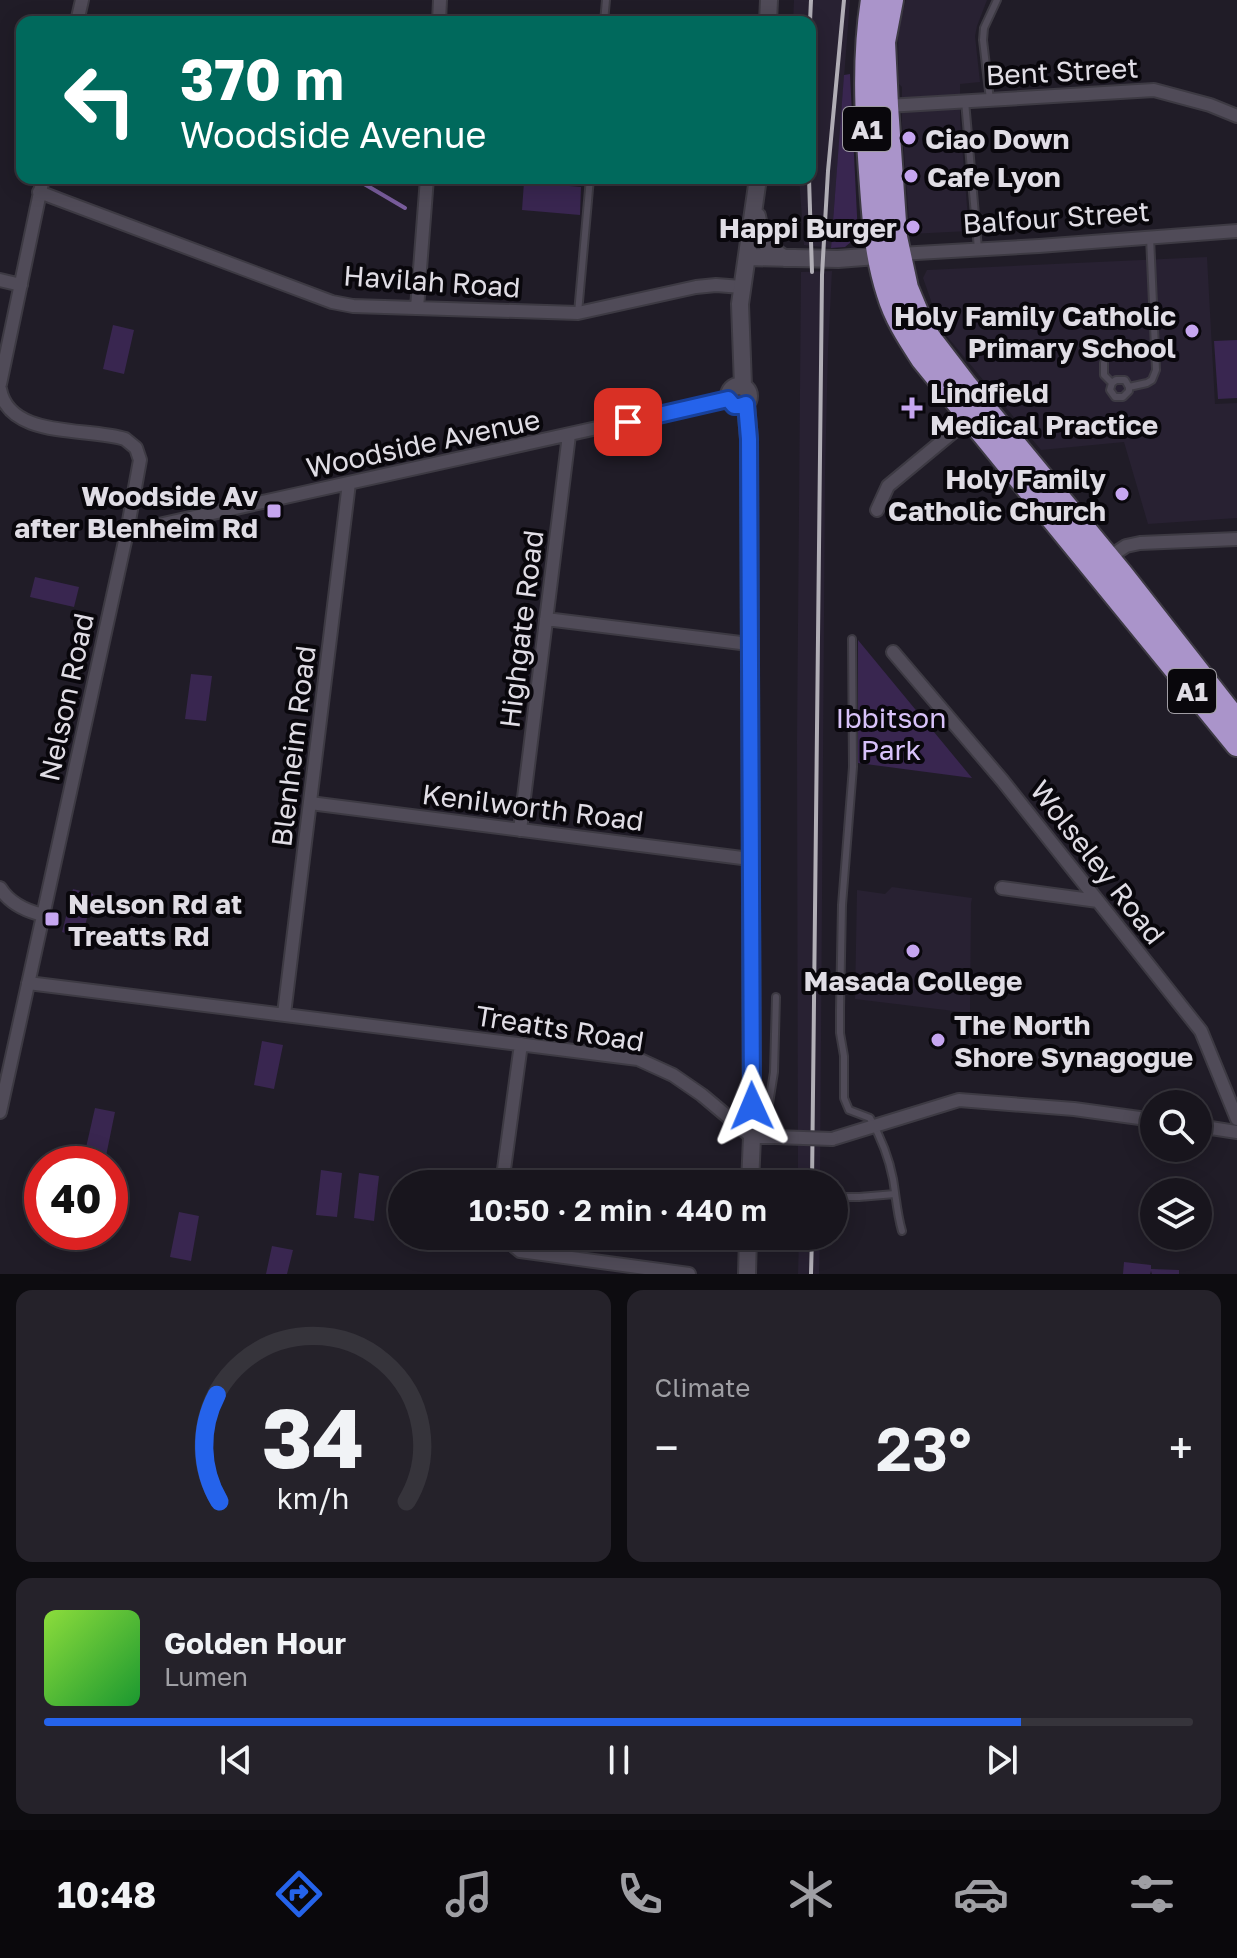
<!DOCTYPE html>
<html lang="en">
<head>
<meta charset="utf-8">
<style>
  :root { --surface:#18151d; --page:#25222a; --text:#f1f3f6; --muted:#9f9fa4; --line:#36343b; --accent:#2563eb }
  body { margin:0; font-family:"Golos Text",sans-serif; background:var(--page); color:var(--text); height:100vh; display:flex; flex-direction:column; font-size:30px; white-space:nowrap }
  * { box-sizing:border-box; margin:0 }
  p { font-size:26px; color:var(--muted) }
  .icon { flex:none; width:44px; height:44px; fill:none; stroke:currentColor; stroke-width:2; stroke-linecap:round; stroke-linejoin:round }
  .map { position:relative; height:1274px; overflow:hidden }
  .panel { display:flex; flex-direction:column; gap:16px; padding:16px; background:#0d0c10; flex:1 }
  .panel>* { flex:none }
  .hud { position:absolute; left:16px; top:16px; width:800px; height:168px; border-radius:16px; box-shadow:0 4px 20px #0003,0 0 0 2px var(--line); background:#00695c; color:#fff; overflow:hidden }
  .controls { position:absolute; left:1140px; top:1090px; display:grid; gap:16px }
  .controls a { display:grid; place-items:center; width:72px; height:72px; border-radius:50%; background:var(--surface); box-shadow:0 4px 20px #0003,0 0 0 2px var(--line); font-size:40px }
  .speed { position:absolute; left:24px; top:1146px; display:flex; gap:16px; font-size:40px; font-weight:700; text-align:center }
  .speed>* { display:grid; place-content:center; width:104px; height:104px; border-radius:50%; background:var(--surface); box-shadow:0 4px 20px #0003,0 0 0 2px var(--line); line-height:1 }
  .speed .limit { border:12px solid #d22; background:#fff; color:#111 }
  .pin { position:absolute; display:grid; place-items:center; width:68px; height:68px; color:#fff; margin:-34px; border-radius:16px; box-shadow:0 4px 12px #0006 }
  .me { position:absolute; width:88px; margin:-44px; rotate:359deg; stroke-linejoin:round; filter:drop-shadow(0 0 6px #0008) }
  .turn { display:flex; align-items:center; gap:28px; height:168px; padding:0 32px; font-size:36px }
  .turn .icon { width:104px; height:104px; stroke-width:2.5 }
  .turn b { display:block; font-size:56px; line-height:68px }
  .big { font-size:60px; font-weight:600; line-height:1.1 }
  .panel .card { flex:1; display:flex; flex-direction:column; justify-content:center; gap:12px; min-width:0; padding:0 28px; border-radius:16px; background:var(--page) }
  .panel .dial { align-items:center; gap:0 }
  .dial svg { height:208px; overflow:visible; fill:none; stroke:var(--line); stroke-width:7; stroke-linecap:round; text-anchor:middle }
  .dial text { fill:var(--text); stroke:none }
  .song { display:flex; align-items:center; gap:24px }
  .cover { width:96px; height:96px; border-radius:12px; background:linear-gradient(135deg,hsl(90 70% 55%),hsl(130 70% 35%)) }
  .played { height:8px; border-radius:4px; background:linear-gradient(90deg,var(--accent) 85%,var(--line) 85%) }
  .keys { display:flex; justify-content:space-around; direction:ltr }
  .heat { display:flex; justify-content:space-between; align-items:center; font-size:44px; direction:ltr }
  .panel .tiles { flex:1; display:grid; gap:16px; grid-template-columns:1fr 1fr }
  .card:last-child { grid-column:span 2 }
  .trip { position:absolute; left:388px; top:1170px; width:460px; height:80px; border-radius:40px; background:var(--surface); box-shadow:0 4px 20px #0003,0 0 0 2px var(--line); font-weight:600; line-height:80px; text-align:center }
  .tab-bar { display:flex; height:128px; justify-content:space-around; align-items:center; background:#0a080c; color:var(--muted) }
  .tab-bar .icon { width:56px; height:56px }
  .tab-bar .active { color:var(--accent) }
  .tab-bar b { font-size:36px; color:var(--text) }
  .map>svg:first-child { display:block }
</style>
</head>
<body>
<div class="map">
<svg width="1237" height="1274" viewBox="0 0 1237 1274">
  <rect width="100%" height="100%" fill="#201c27"/>
  <path fill="#282132" d="M794 0H850L831 248 804 245 799 178H810V22H793Z
    M906 0H987L977 26 975 36 980 82 960 84V120L969 231 910 234 902 123V87L899 84 898 30Z
    M1207 257 1215 404 1237 403V518L1148 524 1124 442 1041 450 941 329 923 278 927 270Z
    M832 271 828 350 825 475 820 1184H798L797 742 801 272Z
    M892 887 972 898 971 903 970 1013 855 999 857 890 885 894Z
    M799 1236H820L819 1274H798Z"/>
  <path fill="#392650" d="M850 74 858 236 845 247 831 248 844 75Z
    M524 182 581 187 580 215 522 210Z
    M113 325 134 330 124 374 103 369Z
    M1237 340V398L1218 399 1214 341Z
    M35 577 79 587 74 607 30 597Z
    M858 640 972 778 858 763Z
    M191 674 212 676 206 721 185 719Z
    M73 889 93 894 82 938 62 932Z
    M262 1041 283 1045 274 1089 254 1085Z
    M95 1108 115 1112 106 1156 85 1152Z
    M321 1170 342 1173 337 1217 316 1215Z
    M359 1173 379 1176 374 1221 354 1218Z
    M179 1212 199 1216 191 1261 170 1257Z
    M272 1246 293 1250 287 1274H266Z
    M1124 1262 1151 1265V1269L1179 1270V1274H1152L1151 1271 1150 1274H1123Z"/>
  <g fill="none" stroke-linecap="round" stroke-linejoin="round">
    <path stroke="#795d9d" stroke-width="4" d="M354 178 405 208"/>
    <g stroke="#3d3a43" stroke-width="10">
      <path id="service" d="M604 22 606 0
        M990 100 983 40 984 28 997 0
        M965 101 978 249
        M578 313 590 178
        M1104 363V375L1112 383
        M1129 387 1125 380H1116L1112 383 1110 390 1115 397H1123L1129 391V387L1147 383 1152 380 1156 370 1150 237
        M852 639 853 767 842 905 840 1009V1033L844 1056V1098L849 1110 870 1118C880 1136 889 1158 893 1179 896 1197 897 1214 902 1231
        M767 1137 768 1110 774 1072 776 997
        M842 1197H859L895 1194"/>
    </g>
    <g stroke="#3d3a43" stroke-width="16">
      <path id="minor" d="M77 22 82 0
        M439 22 440 0
        M887 106 1154 90 1210 105 1237 116
        M39 192 332 302 353 306 578 313 696 287 716 285 742 287
        M899 254 1039 246 1237 231
        M0 280 21 285
        M417 308 427 178
        M0 384 43 178
        M0 389C9 439 87 427 125 439L136 448 140 460 127 532 0 1112
        M877 510 888 486 970 418
        M127 532 728 399
        M1105 560 1126 546 1140 543 1237 539
        M546 619 749 644
        M893 652 1002 780 1201 1031 1237 1119
        M310 803 750 859
        M520 830 569 435
        M0 888C10 904 26 911 43 915
        M1002 888 1098 901
        M28 983 638 1059 673 1075 702 1095 752 1137H775
        M284 1014 349 483
        M1198 1126 1237 1132
        M832 1139 959 1100 1074 1109 1154 1120
        M502 1184 521 1044
        M502 1236 520 1251 689 1274"/>
    </g>
    <g stroke="#3d3a43" stroke-width="20">
      <path id="tertiary" d="M768 22 769 0
        M757 216C761 238 764 246 784 258
        M747 257 838 259 890 255
        M729 396a10 10 0 1 1 20 0a10 10 0 1 1-20 0Z
        M743 386 740 304 758 178
        M746 404 749 439 752 1137 750 1184
        M747 1274 748 1236"/>
    </g>
    <g stroke="#3d3a43" stroke-width="26">
      <path id="trunk" d="M872 0C863 57 866 115 870 172 873 214 875 254 888 294 895 318 909 339 922 359L1237 745
        M892 0 884 42 887 106 896 237 907 288 922 324 929 337 965 384 1121 573 1237 721"/>
    </g>
    <use href="#service" stroke="#504b58" stroke-width="6"/>
    <use href="#minor" stroke="#504b58" stroke-width="12"/>
    <use href="#tertiary" stroke="#504b58" stroke-width="16"/>
    <use href="#trunk" stroke="#aa94ca" stroke-width="22"/>
    <path stroke="#b1aeb6" stroke-width="4" d="M810 22 811 0
      M809 178 812 272
      M812 1184 822 275 828 171 844 0
      M811 1274 812 1236"/>
    <g stroke="#3d3a43" stroke-width="16" stroke-linecap="butt">
      <path id="minor-bridge" d="M775 1137 832 1139"/>
    </g>
    <use href="#minor-bridge" stroke="#504b58" stroke-width="12"/>
  </g>
  <g fill="none" stroke-linecap="round" stroke-linejoin="round">
    <g stroke="#184099" stroke-width="20">
      <path id="route" d="M628 422 728 399 734 406H740L746 404 749 439 752 1106"/>
    </g>
    <use href="#route" stroke="#2563eb" stroke-width="14"/>
  </g>
  <g fill="#c6a6f0" stroke="#09070c" stroke-width="3">
    <circle cx="909" cy="138" r="8"/>
    <circle cx="911" cy="176" r="8"/>
    <circle cx="913" cy="227" r="8"/>
    <circle cx="1192" cy="331" r="8"/>
    <path d="M908 396h8v8h8v8h-8v8h-8v-8h-8v-8h8z"/>
    <circle cx="1122" cy="494" r="8"/>
    <rect x="266" y="503" width="16" height="16" rx="4"/>
    <rect x="44" y="911" width="16" height="16" rx="4"/>
    <circle cx="913" cy="951" r="8"/>
    <circle cx="938" cy="1040" r="8"/>
  </g>
  <g text-anchor="middle" dominant-baseline="central" stroke-width="8" stroke-linejoin="round" paint-order="stroke">
    <g fill="#09070c" stroke="#a09da4" stroke-width="2">
      <rect x="843" y="107" width="48" height="44" rx="6"/>
      <rect x="1168" y="669" width="48" height="44" rx="6"/>
    </g>
    <g font-size="26" font-weight="bold" fill="#e0dde5">
      <text x="867" y="129">A1</text>
      <text x="1192" y="691">A1</text>
    </g>
    <g font-size="28" fill="#e0dde5" stroke="#09070c">
      <text transform="translate(1062 71) rotate(-3)">Bent Street</text>
      <text transform="translate(1056 217) rotate(-4)">Balfour Street</text>
      <text transform="translate(432 281) rotate(4)">Havilah Road</text>
      <text transform="translate(423 443) rotate(-12)">Woodside Avenue</text>
      <text transform="translate(521 629) rotate(-83)">Highgate Road</text>
      <text transform="translate(66 697) rotate(-78)">Nelson Road</text>
      <text transform="translate(293 746) rotate(-83)">Blenheim Road</text>
      <text transform="translate(533 807) rotate(7)">Kenilworth Road</text>
      <text transform="translate(1098 862) rotate(52)">Wolseley Road</text>
      <text transform="translate(560 1028) rotate(9)">Treatts Road</text>
    </g>
    <g font-size="28" font-weight="bold" fill="#e0dde5" stroke="#09070c" text-anchor="start">
      <text x="925" y="138">Ciao Down</text>
      <text x="927" y="176">Cafe Lyon</text>
      <text x="897" y="227" text-anchor="end">Happi Burger</text>
      <text x="1176" y="315" text-anchor="end">Holy Family Catholic<tspan x="1176" dy="32">Primary School</tspan></text>
      <text x="930" y="392">Lindfield<tspan x="930" dy="32">Medical Practice</tspan></text>
      <text x="1106" y="478" text-anchor="end">Holy Family<tspan x="1106" dy="32">Catholic Church</tspan></text>
      <text x="258" y="495" text-anchor="end">Woodside Av<tspan x="258" dy="32">after Blenheim Rd</tspan></text>
      <text x="68" y="903">Nelson Rd at<tspan x="68" dy="32">Treatts Rd</tspan></text>
      <text x="913" y="980" text-anchor="middle">Masada College</text>
      <text x="954" y="1024">The North<tspan x="954" dy="32">Shore Synagogue</tspan></text>
    </g>
    <g font-size="28" fill="#d8c2f9" stroke="#09070c">
      <text x="891" y="717">Ibbitson<tspan x="891" dy="32">Park</tspan></text>
    </g>
  </g>
</svg>
<div class="controls">
<a><svg class="icon" aria-label="search" viewBox="0 0 24 24"><circle cx="10" cy="10" r="6"/><path d="M15 15l6 6"/></svg></a>
<a><svg class="icon" aria-label="layers" viewBox="0 0 24 24"><path d="M12 4l9 5-9 5-9-5zM3 14l9 5 9-5"/></svg></a>
</div>
<div class="speed"><div class="limit">40</div></div>
<div class="pin" style="left:628px;top:422px;background:#d93025"><svg class="icon" aria-label="arrive" viewBox="0 0 24 24"><path d="M6 21V4h12l-3 4 3 4H6"/></svg></div>
<svg class="me" style="left:752px;top:1106px" viewBox="-20 -20 40 40"><path d="M0-17L14 15 0 8-14 15z" fill="#2563eb" stroke="#fff" stroke-width="4"/></svg>
<div class="trip">10:50 · 2 min · 440 m</div>
<div class="hud">
<div class="turn"><svg class="icon" aria-label="left" viewBox="0 0 24 24"><path d="M17 20v-9H6M10 6l-5 5 5 5"/></svg><div><b>370 m</b>Woodside Avenue</div></div>
</div>
</div>
<section class="panel">
<div class="tiles">
<div class="card dial"><svg viewBox="0 0 100 80">
<path d="M14 69A42 42 0 1 1 86 69"/>
<path d="M14 69A42 42 0 0 1 13 28" stroke="#2563eb"/>
<text x="50" y="56" font-size="32" font-weight="700">34</text>
<text x="50" y="72" font-size="11">km/h</text>
</svg></div>
<div class="card"><p>Climate</p>
<div class="heat"><a>−</a><b class="big">23°</b><a>+</a></div>
</div>
<div class="card">
<div class="song"><i class="cover"></i><div><b>Golden Hour</b><p>Lumen</p></div></div>
<div class="played"></div>
<div class="keys"><svg class="icon" aria-label="previous" viewBox="0 0 24 24"><path d="M18 5L8 12l10 7zM5 5v14"/></svg><svg class="icon" aria-label="pause" viewBox="0 0 24 24"><path d="M8 5v14M16 5v14"/></svg><svg class="icon" aria-label="next" viewBox="0 0 24 24"><path d="M6 5l10 7-10 7zM19 5v14"/></svg></div>
</div>
</div>
</section>
<nav class="tab-bar">
<b>10:48</b>
<svg class="icon active" aria-label="directions" viewBox="0 0 24 24"><path d="M12 3l9 9-9 9-9-9zM9 14v-3h6M13 9l2 2-2 2"/></svg>
<svg class="icon" aria-label="music" viewBox="0 0 24 24"><path d="M9 18V5l10-2v13"/><circle cx="6" cy="18" r="3"/><circle cx="16" cy="16" r="3"/></svg>
<svg class="icon" aria-label="phone" viewBox="0 0 24 24"><path d="M5 4h4l2 5-3 2q2 4 5 5l2-3 5 2v4C11 20 4 13 5 4z"/></svg>
<svg class="icon" aria-label="climate" viewBox="0 0 24 24"><path d="M12 3v18M4 7l16 10M4 17L20 7"/></svg>
<svg class="icon" aria-label="car" viewBox="0 0 24 24"><path d="M5 17H2v-5l4-1 3-4h7l3 4 3 1v5h-3M9 17h6M6 11h13"/><circle cx="7" cy="17" r="2"/><circle cx="17" cy="17" r="2"/></svg>
<svg class="icon" aria-label="filters" viewBox="0 0 24 24"><path d="M4 7h16M4 17h16"/><circle cx="9" cy="7" r="2"/><circle cx="15" cy="17" r="2"/></svg>
</nav>
</body>
</html>
